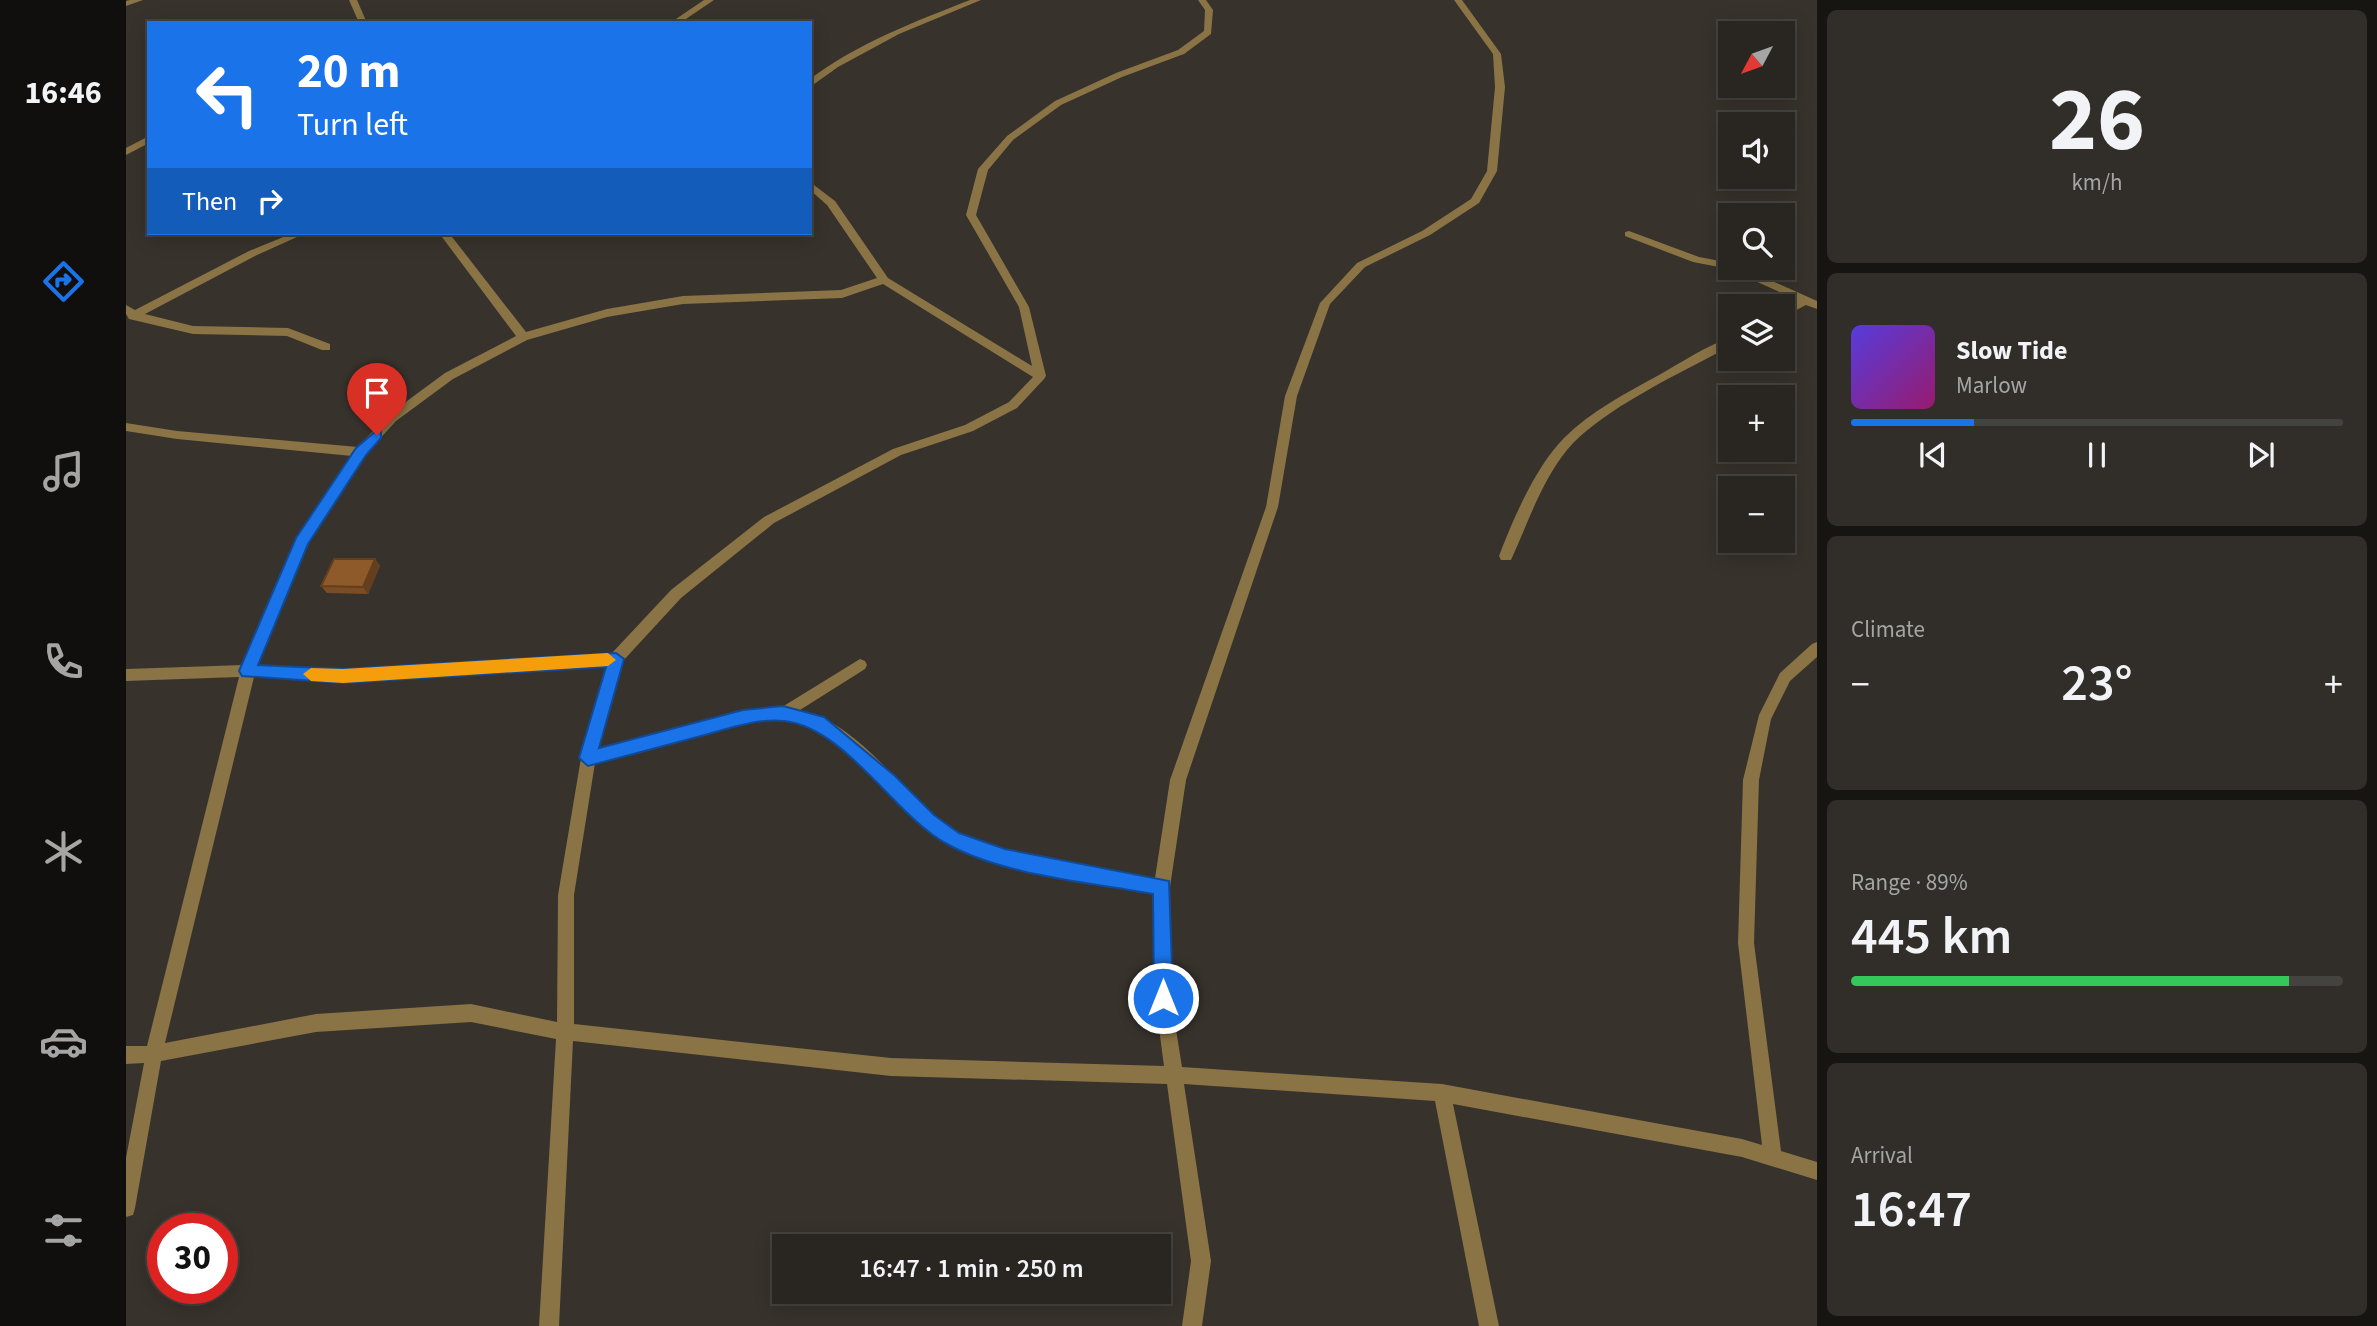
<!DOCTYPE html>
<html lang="en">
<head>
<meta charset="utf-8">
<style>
  :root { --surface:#292621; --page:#312e2a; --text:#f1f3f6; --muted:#a5a5a5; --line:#45433f; --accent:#1a73e8 }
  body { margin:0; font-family:"Source Sans 3",sans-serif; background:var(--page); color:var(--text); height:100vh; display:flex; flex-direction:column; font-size:26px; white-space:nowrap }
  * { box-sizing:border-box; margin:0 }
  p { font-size:23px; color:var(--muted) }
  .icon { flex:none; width:38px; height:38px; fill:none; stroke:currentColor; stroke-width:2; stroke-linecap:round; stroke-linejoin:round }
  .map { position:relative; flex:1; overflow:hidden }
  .details { display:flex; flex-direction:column; gap:10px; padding:10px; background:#171512; width:560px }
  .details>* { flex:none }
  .hud { position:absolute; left:21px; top:21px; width:665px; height:214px; border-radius:0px; box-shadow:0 4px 18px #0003,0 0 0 2px var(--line); background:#1a73e8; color:#fff; overflow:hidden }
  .needle { width:46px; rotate:229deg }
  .fabs { position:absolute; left:1592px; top:21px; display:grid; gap:14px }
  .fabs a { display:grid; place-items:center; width:77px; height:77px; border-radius:0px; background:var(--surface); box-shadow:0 4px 18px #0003,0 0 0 2px var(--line); font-size:35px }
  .speed { position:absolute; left:21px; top:1213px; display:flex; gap:14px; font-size:35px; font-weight:700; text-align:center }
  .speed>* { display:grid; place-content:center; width:91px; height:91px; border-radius:50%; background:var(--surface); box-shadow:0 4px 18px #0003,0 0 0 2px var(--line); line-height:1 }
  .speed .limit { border:10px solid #d22; background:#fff; color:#111 }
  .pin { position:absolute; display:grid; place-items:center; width:60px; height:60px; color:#fff; margin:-72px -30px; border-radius:50% 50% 50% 0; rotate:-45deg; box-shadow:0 0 7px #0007 }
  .pin .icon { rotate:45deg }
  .me { position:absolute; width:77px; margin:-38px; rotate:0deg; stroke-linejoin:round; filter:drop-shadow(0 0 5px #0008) }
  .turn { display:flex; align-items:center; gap:24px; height:147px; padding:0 35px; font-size:32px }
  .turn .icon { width:91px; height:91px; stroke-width:2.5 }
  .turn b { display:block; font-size:49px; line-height:60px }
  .then { display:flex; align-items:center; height:66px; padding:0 35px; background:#0003; gap:14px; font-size:26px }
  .big { font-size:52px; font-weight:600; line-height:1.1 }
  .details .tile { flex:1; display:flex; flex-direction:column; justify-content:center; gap:10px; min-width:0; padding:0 24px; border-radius:10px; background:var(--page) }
  .details .dial { align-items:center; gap:0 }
  .dial b { font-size:91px; line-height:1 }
  .song { display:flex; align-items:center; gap:21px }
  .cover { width:84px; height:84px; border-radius:10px; background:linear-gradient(135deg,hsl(250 70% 55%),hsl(320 70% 35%)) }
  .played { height:7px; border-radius:4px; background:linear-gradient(90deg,var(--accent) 25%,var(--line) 25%) }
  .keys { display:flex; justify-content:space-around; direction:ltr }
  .heat { display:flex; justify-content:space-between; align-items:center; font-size:38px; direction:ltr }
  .charge { height:10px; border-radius:5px; background:linear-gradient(90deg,#34c759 89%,var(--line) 0) }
  .trip { position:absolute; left:646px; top:1234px; width:399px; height:70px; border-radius:0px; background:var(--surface); box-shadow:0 4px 18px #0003,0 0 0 2px var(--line); font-weight:600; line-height:70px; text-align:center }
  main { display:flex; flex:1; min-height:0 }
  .tabs { display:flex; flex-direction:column; width:126px; justify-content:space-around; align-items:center; background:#100f0d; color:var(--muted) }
  .tabs .icon { width:49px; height:49px }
  .tabs .current { color:var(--accent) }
  .tabs b { font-size:32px; color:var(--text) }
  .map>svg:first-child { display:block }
</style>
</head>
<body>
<main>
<nav class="tabs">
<b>16:46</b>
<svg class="icon current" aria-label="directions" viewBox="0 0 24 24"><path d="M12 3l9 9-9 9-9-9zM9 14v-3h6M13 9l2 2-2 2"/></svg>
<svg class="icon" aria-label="music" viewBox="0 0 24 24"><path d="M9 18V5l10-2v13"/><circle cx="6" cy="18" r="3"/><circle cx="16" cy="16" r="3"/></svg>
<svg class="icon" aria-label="phone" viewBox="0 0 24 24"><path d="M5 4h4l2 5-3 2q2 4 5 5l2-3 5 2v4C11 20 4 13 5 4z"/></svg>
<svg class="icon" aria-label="climate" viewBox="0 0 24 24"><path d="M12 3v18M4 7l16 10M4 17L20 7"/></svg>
<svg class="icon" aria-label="car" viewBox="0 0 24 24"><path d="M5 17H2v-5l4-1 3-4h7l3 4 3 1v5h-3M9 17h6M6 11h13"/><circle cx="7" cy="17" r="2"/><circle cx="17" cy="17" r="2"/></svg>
<svg class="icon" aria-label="filters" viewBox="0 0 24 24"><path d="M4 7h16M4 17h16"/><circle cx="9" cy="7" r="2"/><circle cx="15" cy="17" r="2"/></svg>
</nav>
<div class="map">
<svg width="1691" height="1326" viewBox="0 0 1691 1326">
  <rect width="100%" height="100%" fill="#37322c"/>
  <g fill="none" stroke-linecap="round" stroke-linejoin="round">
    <path fill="#8a7345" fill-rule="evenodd" d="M4 0H17L0 6V1Z
      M223 0H231L241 23H233Z
      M578 0H588L554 23H544Z
      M844 0H855L773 34 712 67 684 87V79C732 43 788 22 844 0Z
      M1072 0H1080L1087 10 1085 34 1058 54 996 77 935 105 887 140 862 170 850 215 903 307 920 376 918 379 891 408 847 431 775 455 648 523 555 598 496 662 472 749 620 710 656 707 734 659 739 661 741 665 739 669 674 710C739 726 775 796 828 830 876 861 973 868 1029 878L1044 780 1140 507 1159 396 1194 303 1231 263 1296 231 1345 199 1361 171 1369 87 1367 54 1328 0H1336L1375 54 1379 87 1371 171 1353 203 1304 235 1239 267 1204 304 1171 396 1152 507 1060 780 1044 887 1045 998 1056 1067 1316 1084 1616 1139 1636 1145 1612 943 1617 780 1633 715 1654 673 1686 644 1691 642V657L1664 681 1645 719 1633 780 1628 943 1655 1151 1691 1162V1180L1616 1157 1327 1104 1373 1326H1353L1309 1101 1058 1084 1085 1261 1076 1326H1056L1065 1261 1041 1084 765 1076 447 1041 433 1326H413L430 1039 345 1022 190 1032 35 1061 9 1208 7 1215 0 1217V1158L18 1063 0 1064V1046H21L113 677 0 681V669L117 665 169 542 226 456 51 439 0 431V423L51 431 232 447 262 415 319 373 390 336 313 233H323L400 332 481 309 557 296 715 290 751 278 701 205 684 190V182L709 201 762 278 906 366 893 307 840 215 852 169 881 136 929 101 990 73 1052 50 1078 31 1079 10ZM757 284 907 377 883 402 839 425 767 449 638 517 545 590 486 653 217 670 131 665 181 544 239 455 270 421 327 379 401 340 481 317 557 304 716 298ZM481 665 455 758 432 895 431 1022 345 1004 190 1014 39 1043 128 677 217 682ZM646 719C725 721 758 807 821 843 882 878 960 881 1028 893L1029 998 1038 1066 765 1058 448 1024V895L469 763 608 725Z
      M23 136V143L0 155V148Z
      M1503 231 1573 257 1605 263V268H1617L1691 301V309L1680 305 1657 317V308L1671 300 1603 269 1567 262 1499 236V232Z
      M167 233H180L131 255 19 314 67 326 162 328 204 344V350H196L161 336 67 334 3 319 0 314V305L9 310 123 251Z
      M1605 337V346C1558 371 1474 410 1441 450 1415 482 1402 523 1385 560H1375L1373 556C1387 519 1410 466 1438 438 1465 411 1500 393 1533 375 1556 362 1580 346 1605 337Z"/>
  </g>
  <path fill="#7b4d24" d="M249 559 254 566 242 594 201 593 195 586Z"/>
  <path fill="#643f1d" d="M249 559 254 566 242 594 237 587Z"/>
  <path fill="#8f5a2a" stroke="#643f1d" stroke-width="2" d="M208 559H249L237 587 195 586Z"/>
  <path fill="#1a73e8" stroke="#114b97" stroke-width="2" d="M251 430 255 431V438L240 455 182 544 132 665 217 669 490 653 498 659 473 748 617 710 657 706 698 717 769 776 808 815 833 833 879 849 1043 881 1047 998 1044 1004 1037 1007 1030 1004 1028 998 1027 894C963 882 879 876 821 844 769 816 719 727 658 721 631 718 601 729 575 736 537 746 500 756 462 766L453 758 480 667 217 683 116 676 113 671 170 538 230 448Z"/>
  <path fill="#f59e0b" d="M482 653 490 660 482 666 217 683 185 681 177 674 185 668 217 669Z"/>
</svg>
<div class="fabs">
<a><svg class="needle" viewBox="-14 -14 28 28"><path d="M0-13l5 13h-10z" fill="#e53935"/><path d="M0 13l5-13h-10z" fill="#a5a5a5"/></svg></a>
<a><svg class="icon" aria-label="sound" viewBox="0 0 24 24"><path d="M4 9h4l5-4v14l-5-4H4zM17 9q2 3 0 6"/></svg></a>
<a><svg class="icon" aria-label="search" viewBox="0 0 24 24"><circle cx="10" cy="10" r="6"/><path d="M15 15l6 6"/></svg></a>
<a><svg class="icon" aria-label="layers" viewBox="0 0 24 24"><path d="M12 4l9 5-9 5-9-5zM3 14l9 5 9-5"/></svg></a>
<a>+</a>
<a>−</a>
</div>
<div class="speed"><div class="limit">30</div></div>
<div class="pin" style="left:251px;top:435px;background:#d93025"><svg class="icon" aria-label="arrive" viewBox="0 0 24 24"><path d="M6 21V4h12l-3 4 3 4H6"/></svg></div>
<svg class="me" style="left:1037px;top:998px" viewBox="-20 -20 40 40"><circle r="17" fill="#1a73e8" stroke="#fff" stroke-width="3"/><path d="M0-11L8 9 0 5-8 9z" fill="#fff"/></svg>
<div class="trip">16:47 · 1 min · 250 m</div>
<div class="hud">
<div class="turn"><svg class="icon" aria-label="left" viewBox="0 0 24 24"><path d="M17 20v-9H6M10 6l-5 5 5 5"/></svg><div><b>20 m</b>Turn left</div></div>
<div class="then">Then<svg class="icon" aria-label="right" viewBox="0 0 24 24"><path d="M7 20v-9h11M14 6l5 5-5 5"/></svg></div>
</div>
</div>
<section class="details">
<div class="tile dial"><b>26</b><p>km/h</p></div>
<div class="tile">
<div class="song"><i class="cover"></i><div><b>Slow Tide</b><p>Marlow</p></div></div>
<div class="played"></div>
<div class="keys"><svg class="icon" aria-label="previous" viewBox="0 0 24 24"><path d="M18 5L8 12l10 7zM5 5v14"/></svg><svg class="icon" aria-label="pause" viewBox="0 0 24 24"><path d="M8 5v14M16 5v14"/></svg><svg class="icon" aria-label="next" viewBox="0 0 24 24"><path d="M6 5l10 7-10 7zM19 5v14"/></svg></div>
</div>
<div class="tile"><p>Climate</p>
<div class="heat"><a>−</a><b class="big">23°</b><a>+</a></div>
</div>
<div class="tile"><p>Range · 89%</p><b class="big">445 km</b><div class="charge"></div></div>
<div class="tile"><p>Arrival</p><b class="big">16:47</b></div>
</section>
</main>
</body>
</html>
